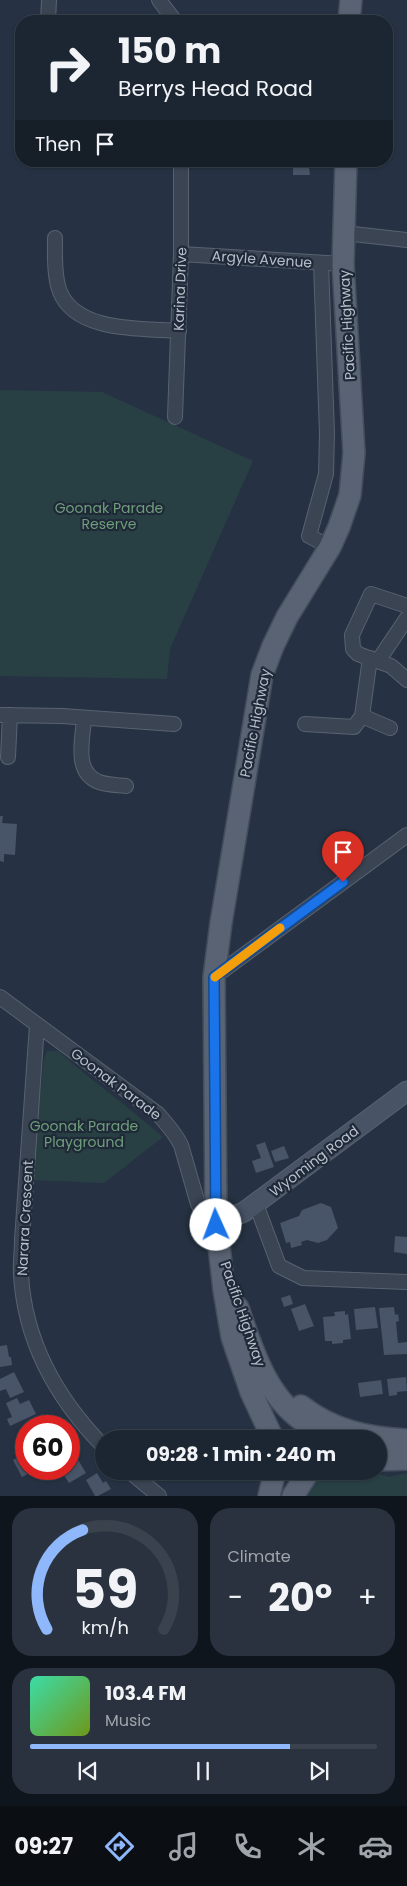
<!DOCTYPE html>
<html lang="en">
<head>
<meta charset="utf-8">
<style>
  :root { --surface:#1c2632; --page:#29323e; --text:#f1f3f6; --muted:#a0a5ac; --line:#3a434d; --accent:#8fb7fb }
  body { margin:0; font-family:Poppins,sans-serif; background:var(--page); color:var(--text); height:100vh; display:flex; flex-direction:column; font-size:19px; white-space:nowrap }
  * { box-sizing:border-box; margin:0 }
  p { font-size:16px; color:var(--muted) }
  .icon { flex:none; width:28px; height:28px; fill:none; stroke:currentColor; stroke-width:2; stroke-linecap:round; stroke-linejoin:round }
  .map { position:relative; height:1496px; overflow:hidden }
  .sheet { display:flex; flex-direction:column; gap:12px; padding:12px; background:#0f151c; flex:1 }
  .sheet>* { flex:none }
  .hud { position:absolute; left:15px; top:15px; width:378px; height:152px; border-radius:20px; box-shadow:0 1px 4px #0004,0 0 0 1px var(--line); background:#1c2632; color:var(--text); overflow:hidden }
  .speed { position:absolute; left:15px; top:1415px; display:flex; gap:10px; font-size:25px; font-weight:700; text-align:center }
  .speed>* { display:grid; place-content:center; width:65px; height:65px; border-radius:50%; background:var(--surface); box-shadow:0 1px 4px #0004,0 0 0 1px var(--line); line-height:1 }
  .speed .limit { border:8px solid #d22; background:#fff; color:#111 }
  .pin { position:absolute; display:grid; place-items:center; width:42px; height:42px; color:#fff; margin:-51px -21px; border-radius:50% 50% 50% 0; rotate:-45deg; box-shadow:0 0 5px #0007 }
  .pin .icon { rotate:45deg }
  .me { position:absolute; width:55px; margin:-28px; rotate:358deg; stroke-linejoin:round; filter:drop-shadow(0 0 4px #0008) }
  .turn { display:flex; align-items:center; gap:18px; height:105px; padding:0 20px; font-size:22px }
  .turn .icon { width:65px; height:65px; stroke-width:2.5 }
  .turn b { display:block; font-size:35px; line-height:42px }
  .then { display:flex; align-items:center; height:48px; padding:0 20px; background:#0003; gap:10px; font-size:19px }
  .big { font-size:38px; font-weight:700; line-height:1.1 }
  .sheet .widget { flex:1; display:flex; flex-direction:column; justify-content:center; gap:8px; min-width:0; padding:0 18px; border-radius:20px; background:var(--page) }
  .sheet .dial { align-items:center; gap:0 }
  .dial svg { height:130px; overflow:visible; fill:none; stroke:var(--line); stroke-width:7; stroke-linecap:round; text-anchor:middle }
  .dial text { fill:var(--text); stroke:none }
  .song { display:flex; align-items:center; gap:15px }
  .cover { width:60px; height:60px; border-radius:8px; background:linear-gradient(135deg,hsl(160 70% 55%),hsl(80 70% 35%)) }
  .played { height:5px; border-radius:2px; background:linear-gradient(90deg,var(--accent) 75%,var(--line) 75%) }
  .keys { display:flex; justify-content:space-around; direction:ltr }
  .heat { display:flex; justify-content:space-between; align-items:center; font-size:28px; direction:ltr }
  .sheet .tiles { flex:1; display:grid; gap:12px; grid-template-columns:1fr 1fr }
  .widget:last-child { grid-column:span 2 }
  .trip { position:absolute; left:95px; top:1430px; width:292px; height:50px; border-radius:25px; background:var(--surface); box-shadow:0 1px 4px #0004,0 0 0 1px var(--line); font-weight:700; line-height:50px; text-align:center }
  .tabs { display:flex; height:80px; justify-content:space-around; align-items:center; background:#0b0f14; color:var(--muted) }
  .tabs .icon { width:35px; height:35px }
  .tabs .selected { color:var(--accent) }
  .tabs b { font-size:22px; color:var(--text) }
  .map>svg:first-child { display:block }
</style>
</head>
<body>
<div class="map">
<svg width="407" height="1496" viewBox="0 0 407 1496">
  <rect width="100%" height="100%" fill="#263243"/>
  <path fill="#284044" d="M0 390 102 392 253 461 170 649 167 679 0 676Z
    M47 1051H58C92 1081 129 1107 163 1137L104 1183 31 1180 44 1059Z
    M347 1471H369L389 1477 407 1473V1496H306L317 1480Z"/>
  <path fill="#485467" d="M293 161H308L310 175H293Z
    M0 816H3L2 823 17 824 15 855 4 854V862L0 861Z
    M265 1142 274 1167 256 1173 252 1161 261 1158 256 1145Z
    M284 1146 289 1158 275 1162 271 1151Z
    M321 1203 331 1207 338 1228 327 1240 318 1243 307 1240 301 1242 302 1245 291 1248 290 1242 286 1243 280 1223 299 1216 302 1210Z
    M395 1236 407 1237V1254L394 1252Z
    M290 1295 293 1304 284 1307 281 1298Z
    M305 1304 314 1326 299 1331 291 1309Z
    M375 1307 378 1328 356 1330 354 1309Z
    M394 1307 395 1315 398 1314 399 1321 396 1322 398 1343 407 1342V1354L384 1355 379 1308Z
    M345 1311V1315L348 1314 351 1339 343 1340V1343L332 1344V1341H325L323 1317 335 1316 334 1312Z
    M7 1345 9 1357H11L12 1365 0 1367V1346Z
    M14 1372 24 1392 10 1398 6 1389 0 1391V1379Z
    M406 1377 407 1391 397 1392V1395L389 1396 387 1379Z
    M381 1380 383 1394 360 1397 358 1383Z
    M17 1398 20 1404 29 1400 36 1414 10 1426 7 1419 12 1417 6 1403Z
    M42 1414 54 1426H27L30 1424 28 1421 35 1417 36 1419Z
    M26 1453V1469H37L22 1477 13 1460Z
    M77 1458 86 1473 69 1483 60 1469H69V1462Z
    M97 1473 103 1483 106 1481 111 1489 98 1496H95L86 1480Z"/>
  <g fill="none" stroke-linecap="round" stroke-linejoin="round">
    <g stroke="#596270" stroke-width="16">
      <path id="street" d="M159 0 175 21
        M48 21 49 0
        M344 233 407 240
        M55 238C55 255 54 276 60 292 77 333 143 328 179 331
        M181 254 343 264
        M321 263 327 434 326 474 309 536 330 547
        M175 417 181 254V161
        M407 606 371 594 352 635 353 649 358 654 391 666 407 680
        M378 661 407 618
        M0 715 62 716 174 724
        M362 716 370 658
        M84 718C83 739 73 772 99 782 107 785 117 785 126 786
        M305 724 354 727 362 716 390 728
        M8 757 10 715
        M214 977 407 835
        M0 997 158 1114C167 1124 175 1133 181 1145L198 1204 202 1211 216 1219
        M37 1025 22 1240C22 1252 20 1264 21 1275 25 1343 57 1399 104 1447
        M256 1204 279 1266 303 1278 407 1282
        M129 1471 159 1496"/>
    </g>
    <g stroke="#596270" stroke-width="21">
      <path id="secondary" d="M216 1219 230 1218 244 1212 407 1091"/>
    </g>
    <g stroke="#444d5c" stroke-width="24">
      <path id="primary" d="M349 21 351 0
        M238 1308C253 1352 268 1402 311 1426
        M301 1406C333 1431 368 1438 407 1440
        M273 1439 251 1392 232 1337 224 1290 216 1219 214 977 221 923 262 675 273 646 287 617 330 547 339 527 350 495 354 453 343 264 346 161
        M379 1460 407 1459
        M269 1496 275 1471
        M293 1496 309 1471"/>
    </g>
    <use href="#street" stroke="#3a4453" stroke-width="14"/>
    <use href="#secondary" stroke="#485366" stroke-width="19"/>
    <use href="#primary" stroke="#596373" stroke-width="21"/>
  </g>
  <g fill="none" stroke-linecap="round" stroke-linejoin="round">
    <g stroke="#114b97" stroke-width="12">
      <path id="route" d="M216 1225 214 977 343 882"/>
    </g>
    <use href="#route" stroke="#1a73e8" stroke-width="9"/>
    <path stroke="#f59e0b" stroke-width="9" d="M215 977 280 928"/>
  </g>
  <g text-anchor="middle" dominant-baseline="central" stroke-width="4.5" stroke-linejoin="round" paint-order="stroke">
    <g font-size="14" fill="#b8bfcc" stroke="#1f2938">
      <text transform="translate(262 259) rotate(4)">Argyle Avenue</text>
      <text transform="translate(180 289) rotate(-88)">Karina Drive</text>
      <text transform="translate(347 325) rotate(-93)">Pacific Highway</text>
      <text transform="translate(255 723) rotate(-79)">Pacific Highway</text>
      <text transform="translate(116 1084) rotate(37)">Goonak Parade</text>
      <text transform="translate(314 1161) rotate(-37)">Wyoming Road</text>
      <text transform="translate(25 1218) rotate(-87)">Narara Crescent</text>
      <text transform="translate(243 1314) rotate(71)">Pacific Highway</text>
    </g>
    <g font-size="14" fill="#6e9e7a" stroke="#1f2938">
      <text x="109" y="508">Goonak Parade<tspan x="109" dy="16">Reserve</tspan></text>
      <text x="84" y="1126">Goonak Parade<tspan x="84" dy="16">Playground</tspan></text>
    </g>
  </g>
</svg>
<div class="speed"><div class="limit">60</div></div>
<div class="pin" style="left:343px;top:882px;background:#d93025"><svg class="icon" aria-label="arrive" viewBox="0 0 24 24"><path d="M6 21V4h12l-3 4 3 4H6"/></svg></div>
<svg class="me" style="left:216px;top:1225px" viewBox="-20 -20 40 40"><circle r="19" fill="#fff"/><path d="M0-13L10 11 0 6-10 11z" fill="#1a73e8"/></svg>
<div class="trip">09:28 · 1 min · 240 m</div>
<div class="hud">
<div class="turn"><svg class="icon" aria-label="right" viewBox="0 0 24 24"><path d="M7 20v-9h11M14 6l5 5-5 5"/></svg><div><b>150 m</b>Berrys Head Road</div></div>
<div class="then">Then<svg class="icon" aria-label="arrive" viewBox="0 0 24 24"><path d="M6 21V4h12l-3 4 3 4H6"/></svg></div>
</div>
</div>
<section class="sheet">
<div class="tiles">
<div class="widget dial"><svg viewBox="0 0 100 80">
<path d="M14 69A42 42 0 1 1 86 69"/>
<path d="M14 69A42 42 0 0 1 36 8" stroke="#8fb7fb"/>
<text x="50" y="56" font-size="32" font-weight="700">59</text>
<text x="50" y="72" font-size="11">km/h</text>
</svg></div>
<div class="widget"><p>Climate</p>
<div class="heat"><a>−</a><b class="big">20°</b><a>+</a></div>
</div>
<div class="widget">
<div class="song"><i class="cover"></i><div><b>103.4 FM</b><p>Music</p></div></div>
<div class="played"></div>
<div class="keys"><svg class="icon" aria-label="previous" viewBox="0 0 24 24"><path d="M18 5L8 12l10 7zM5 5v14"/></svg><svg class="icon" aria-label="pause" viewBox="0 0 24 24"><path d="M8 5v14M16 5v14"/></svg><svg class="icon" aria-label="next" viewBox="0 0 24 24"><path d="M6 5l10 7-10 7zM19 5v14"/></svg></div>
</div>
</div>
</section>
<nav class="tabs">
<b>09:27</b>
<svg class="icon selected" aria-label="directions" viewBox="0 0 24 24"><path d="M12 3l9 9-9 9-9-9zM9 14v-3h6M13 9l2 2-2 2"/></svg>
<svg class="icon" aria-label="music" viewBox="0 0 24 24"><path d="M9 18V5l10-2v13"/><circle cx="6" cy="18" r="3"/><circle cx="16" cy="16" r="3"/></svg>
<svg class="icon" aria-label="phone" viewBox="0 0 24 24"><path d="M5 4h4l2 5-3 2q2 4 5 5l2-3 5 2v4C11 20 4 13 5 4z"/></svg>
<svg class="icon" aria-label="climate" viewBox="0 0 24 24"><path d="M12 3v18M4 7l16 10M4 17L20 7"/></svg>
<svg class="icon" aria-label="car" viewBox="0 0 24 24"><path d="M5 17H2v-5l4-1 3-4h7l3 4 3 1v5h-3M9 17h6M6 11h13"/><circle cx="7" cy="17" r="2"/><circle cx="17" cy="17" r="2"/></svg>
</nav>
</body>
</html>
